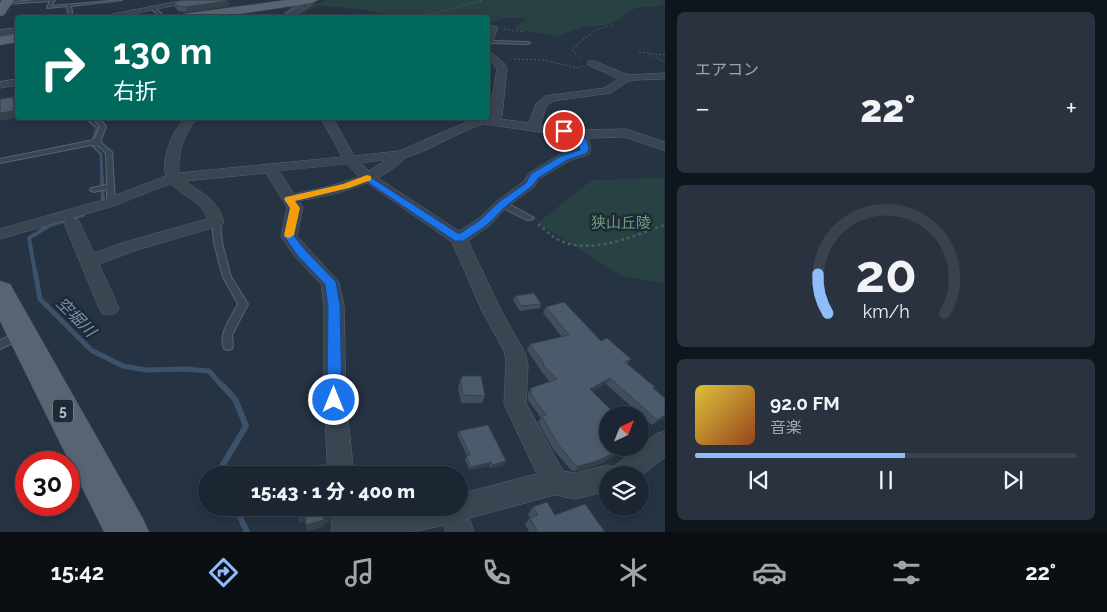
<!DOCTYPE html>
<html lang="ja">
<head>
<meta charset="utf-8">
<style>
  :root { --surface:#1c2632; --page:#29323e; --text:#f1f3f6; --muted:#a0a5ac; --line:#3a434d; --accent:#8ebdfa }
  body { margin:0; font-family:Raleway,"Noto Sans JP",sans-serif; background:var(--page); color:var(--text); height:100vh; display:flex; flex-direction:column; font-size:19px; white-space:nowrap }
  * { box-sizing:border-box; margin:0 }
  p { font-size:16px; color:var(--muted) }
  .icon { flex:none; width:28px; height:28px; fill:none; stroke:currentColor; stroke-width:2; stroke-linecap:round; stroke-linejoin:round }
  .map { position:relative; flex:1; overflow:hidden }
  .panel { display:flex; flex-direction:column; gap:12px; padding:12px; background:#0f151c; width:442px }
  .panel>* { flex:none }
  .hud { position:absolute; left:15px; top:15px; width:475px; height:105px; border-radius:5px; box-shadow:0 2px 8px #0003,0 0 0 1px var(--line); background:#00695c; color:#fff; overflow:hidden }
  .needle { width:32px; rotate:43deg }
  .tools { position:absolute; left:599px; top:406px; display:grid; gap:10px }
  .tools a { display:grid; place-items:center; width:50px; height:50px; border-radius:50%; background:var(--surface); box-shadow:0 2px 8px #0003,0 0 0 1px var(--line); font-size:25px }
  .speed { position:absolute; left:15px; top:451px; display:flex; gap:10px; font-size:25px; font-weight:700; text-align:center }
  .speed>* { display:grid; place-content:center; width:65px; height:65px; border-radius:50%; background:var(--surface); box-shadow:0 2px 8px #0003,0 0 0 1px var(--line); line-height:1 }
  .speed .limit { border:8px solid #d22; background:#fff; color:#111 }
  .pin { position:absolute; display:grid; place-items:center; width:42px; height:42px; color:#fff; margin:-21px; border:2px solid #fff; border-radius:50%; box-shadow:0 1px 5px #0007 }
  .me { position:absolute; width:55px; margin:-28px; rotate:0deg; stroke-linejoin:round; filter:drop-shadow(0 0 4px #0008) }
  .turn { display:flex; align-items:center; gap:18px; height:105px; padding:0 15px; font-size:22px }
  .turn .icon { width:65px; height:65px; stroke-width:2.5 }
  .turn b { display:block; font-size:35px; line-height:42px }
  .big { font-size:38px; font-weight:800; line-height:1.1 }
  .panel .widget { flex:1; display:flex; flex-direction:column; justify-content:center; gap:8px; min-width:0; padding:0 18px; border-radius:8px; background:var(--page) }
  .panel .dial { align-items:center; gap:0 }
  .dial svg { height:130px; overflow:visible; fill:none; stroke:var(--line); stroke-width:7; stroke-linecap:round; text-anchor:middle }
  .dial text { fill:var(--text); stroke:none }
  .song { display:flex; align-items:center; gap:15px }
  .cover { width:60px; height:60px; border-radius:8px; background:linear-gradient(135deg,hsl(50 70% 55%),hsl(20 70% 35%)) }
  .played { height:5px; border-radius:2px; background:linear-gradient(90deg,var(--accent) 55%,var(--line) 55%) }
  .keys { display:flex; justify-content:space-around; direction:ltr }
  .heat { display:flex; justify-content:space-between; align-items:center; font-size:28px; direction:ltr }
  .trip { position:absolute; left:198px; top:466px; width:270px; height:50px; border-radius:25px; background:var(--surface); box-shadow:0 2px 8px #0003,0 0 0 1px var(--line); font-weight:800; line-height:50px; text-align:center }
  .tabs { display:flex; height:80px; justify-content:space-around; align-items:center; background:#0b0f14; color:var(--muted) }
  .tabs .icon { width:35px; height:35px }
  .tabs .selected { color:var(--accent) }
  .tabs b { font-size:22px; color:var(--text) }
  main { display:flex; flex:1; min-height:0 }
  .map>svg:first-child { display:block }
</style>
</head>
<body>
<main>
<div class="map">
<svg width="665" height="532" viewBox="0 0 665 532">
  <rect width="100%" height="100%" fill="#263342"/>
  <path fill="#284243" d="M327 0H665L664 4 655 7H637L613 23 597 27 588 26 556 36 514 29 527 18H504L488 24V18L400 17 366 10 318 5C308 10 300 17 288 18L298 10Z
    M664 178V283L622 276 538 223 592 180Z"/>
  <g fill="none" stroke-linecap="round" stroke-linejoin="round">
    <path stroke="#3b526b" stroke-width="2" d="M285 13 298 5
      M278 18 282 15"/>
    <path stroke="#3b526b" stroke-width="3" d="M86 118 97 128 92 145 101 154 102 180"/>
    <path stroke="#3b526b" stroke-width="4" d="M102 178 103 206
      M35 272 29 238 50 225 83 215"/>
    <path stroke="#3b526b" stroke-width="5" d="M35 271 40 299 91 350 123 366 146 370 185 369 209 371 224 388"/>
    <path stroke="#3b526b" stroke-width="6" d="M223 475 221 468 246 426 235 399 223 386
      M236 508 247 532"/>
    <g stroke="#58636f" stroke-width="2">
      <path id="lane" d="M35 0H55L51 6 122 0 71 6 73 18H69L67 6 47 8 50 1 5 4 3 3Z
        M153 7H154L166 18H161L152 9Z
        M488 41 528 42 530 43 528 44 488 43Z
        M92 118H98L106 126 100 142 112 152 115 202 114 204H111L107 202V189L94 192 90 190 91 188 107 185 106 153 96 144 0 163V159L94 140 100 126Z
        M499 202H505L534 218 530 220H527L499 206 498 204Z
        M213 220H219L220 222 222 243 231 277 248 304 232 335 233 346 232 349 228 350 224 349C218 333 231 318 238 304L223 277 214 243 212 222Z
        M20 331 24 332 25 335 24 338 0 349V340Z"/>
    </g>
    <g stroke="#58636f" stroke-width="1">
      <path id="street" d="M185 0 196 1 113 18H93Z
        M306 0H312L314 3 290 18H279L305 3Z
        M491 25 498 27 492 44 488 47V33Z
        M18 28V33L0 36V30Z
        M488 50 504 63 507 69 502 116 500 119 529 123 536 104 545 96 604 88 619 79 588 65V61H594L628 75 665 73V79L634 80 627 82 611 93 553 101 547 105 540 125 579 130 626 129 665 142V151L625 137 587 138 591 147 589 154 569 161 539 179 534 187 507 207 489 226 468 241 501 310 525 353 528 365 526 403 563 471 575 473 608 465 613 467 656 434 665 431V457L640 477V475H608V491L575 499 555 495 469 518 474 532H446L444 525 413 532H332L331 508H357L358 517 400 508H459V494L537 474 504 404 506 365 505 353 482 311 452 242 367 183 338 193 299 201 303 207 297 236 339 282 344 306 346 400 354 475H328L324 400V306L321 284 296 258 281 237 287 207 266 173 185 181C204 195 216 198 224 222L222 225 137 250 99 264 119 308 116 313 109 315 102 313 99 308 64 223 66 220 0 239V229L103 200 166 176C161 158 172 132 185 118H197C185 133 177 153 179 173L342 157 321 118H333L354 156 399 151 469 121 489 117 497 69 488 58ZM484 124 574 137 579 147 559 155 529 173 524 181 497 201 477 220 459 231 378 178 394 168 405 158 426 150 467 130ZM386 160 369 171 361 163ZM347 164 359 177 330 186 294 194 279 171ZM171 184C184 198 202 200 207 219L125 242 94 253 80 223 78 220 72 218 113 206Z
        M18 79V85L0 88V82Z
        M97 138 103 142 101 145H92L90 142 92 139Z"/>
    </g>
    <g stroke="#444e5b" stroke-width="1">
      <path id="primary" d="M2 0H14L4 15 0 16V3Z
        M287 0H318L312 3 213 18H177L183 14Z
        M18 34V42L0 45V37Z
        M0 281 10 284 142 517 149 532H104L0 321Z"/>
    </g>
    <path stroke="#465e60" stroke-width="1" stroke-dasharray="2 2" stroke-linecap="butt" d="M402 18 436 13 484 0
      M504 29 525 32
      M639 52 665 55
      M649 54 665 62
      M514 59 543 60 578 68 582 66
      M581 60 572 49 595 30 613 25"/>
    <path stroke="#465e60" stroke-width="2.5" stroke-dasharray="3 3" stroke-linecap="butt" d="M538 224C546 230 554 239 563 242 597 254 634 235 665 225"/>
    <use href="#lane" fill="#3a4552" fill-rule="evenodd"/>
    <use href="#street" fill="#3a4552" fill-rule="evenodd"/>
    <use href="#primary" fill="#586472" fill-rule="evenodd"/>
  </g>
  <path fill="#414e5c" d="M228 1 229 6 187 12 178 11 175 7 174 2Z
    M515 296 541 304 540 308 520 311 513 300Z
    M546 307 601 341 631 359 627 364 654 388 665 417 652 425 606 384 592 391 618 451 613 457 593 467 575 471 571 470 553 449 538 422 541 418 528 400V394L531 388 550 382 540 370V369L527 350 530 344 562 337 543 313Z
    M462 376 485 396 482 403H461L458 387Z
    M459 431 504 465 491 468 489 466 470 470 465 460 467 456 457 434Z
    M533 507 555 515 605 532H529L525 524 530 518 528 514Z"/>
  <path fill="#35404b" d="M228 1 229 6 187 12 186 7Z
    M13 97 17 104V118L0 121V113Z
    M610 378 606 384 586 394 590 389Z
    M665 415V417L652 425 657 420Z
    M619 448H624L616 452 618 451 613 457 593 467 575 471 579 466Z
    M506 461 504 465 491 468 492 465Z
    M491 462 489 466 470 470 471 467Z
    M305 515 306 522 299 523 298 517Z
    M330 516V522L324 524V527L306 531V525L324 517Z"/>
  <path fill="#4c5b6b" stroke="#35404b" d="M186 0H224L228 1 186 7 177 6 174 2Z
    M13 97 14 111 0 113V99Z
    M534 293 541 304 521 306 515 296Z
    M564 302 601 341 607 338 631 359 625 362 655 387 653 388 665 398V415L657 420 610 378 590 389 616 415H608V448H619L616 449 618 451 597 461 579 466 575 465 557 443 542 416 546 415 531 394V388L557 379 543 365 544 364 530 344 569 335 546 307Z
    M462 376H481L485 396 463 395 460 379H462Z
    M488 425 506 461 492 465 491 462 471 467 466 456 470 455 459 431Z
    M325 464 327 475H296L295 470Z
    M547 502 555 515 585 504 605 532H533L537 531 530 518 538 515 533 507Z
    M297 508H329L330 516 324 517V520L306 525 305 515 298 517Z"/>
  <path fill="#1a73e8" stroke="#114b97" d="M564 129 582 132 589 147 587 153 567 160 538 178 532 186 506 206 487 225 463 241H455L366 181 349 188 295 201 300 208 294 236 306 251 336 282 340 306 342 400 340 405 334 407 329 405 327 400 328 306 325 284 298 256 284 236 290 208 284 199 286 197 343 184 367 175 459 234 479 221 499 202 526 183 531 174 561 156 580 150 576 136 562 133 560 131Z"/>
  <path fill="#f59e0b" d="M367 175 371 176V180L349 188 295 201 300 208 294 235 289 238 285 237 284 235 290 208 284 199 286 197 343 184Z"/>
  <g text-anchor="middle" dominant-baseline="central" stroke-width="5" stroke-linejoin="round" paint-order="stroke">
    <rect fill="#1f2a37" stroke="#89939f" stroke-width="1" x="53" y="399.5" width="20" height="23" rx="4"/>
    <g font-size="14" font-weight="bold" fill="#b7c0cc">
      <text x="63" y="411">5</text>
    </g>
    <g font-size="15" fill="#6e9d77" stroke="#1f2a37">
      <text x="621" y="223">狭山丘陵</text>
    </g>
    <g font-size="16" font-style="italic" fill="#7792af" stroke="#1f2a37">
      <text transform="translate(76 317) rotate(45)">空堀川</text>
    </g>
  </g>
</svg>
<div class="tools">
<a><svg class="needle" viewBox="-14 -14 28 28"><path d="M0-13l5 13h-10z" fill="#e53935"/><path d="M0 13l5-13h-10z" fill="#a0a5ac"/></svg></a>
<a><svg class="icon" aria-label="layers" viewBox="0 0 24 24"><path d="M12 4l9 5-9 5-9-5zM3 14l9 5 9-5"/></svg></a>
</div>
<div class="speed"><div class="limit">30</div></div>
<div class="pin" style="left:564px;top:131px;background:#d93025"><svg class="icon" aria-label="arrive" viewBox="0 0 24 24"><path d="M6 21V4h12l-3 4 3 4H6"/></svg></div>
<svg class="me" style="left:334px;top:400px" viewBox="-20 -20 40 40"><circle r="17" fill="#1a73e8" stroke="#fff" stroke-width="3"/><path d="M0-11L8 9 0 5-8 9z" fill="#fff"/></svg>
<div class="trip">15:43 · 1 分 · 400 m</div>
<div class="hud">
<div class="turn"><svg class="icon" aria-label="right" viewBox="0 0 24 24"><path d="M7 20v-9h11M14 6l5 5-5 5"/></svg><div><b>130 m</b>右折</div></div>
</div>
</div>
<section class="panel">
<div class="widget"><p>エアコン</p>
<div class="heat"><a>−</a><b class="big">22°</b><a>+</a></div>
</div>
<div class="widget dial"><svg viewBox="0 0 100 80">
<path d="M14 69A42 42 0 1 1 86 69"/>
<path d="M14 69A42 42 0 0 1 8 45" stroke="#8ebdfa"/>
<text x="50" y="56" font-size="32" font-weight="700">20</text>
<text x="50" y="72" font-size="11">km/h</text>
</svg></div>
<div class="widget">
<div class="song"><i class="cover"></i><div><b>92.0 FM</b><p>音楽</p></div></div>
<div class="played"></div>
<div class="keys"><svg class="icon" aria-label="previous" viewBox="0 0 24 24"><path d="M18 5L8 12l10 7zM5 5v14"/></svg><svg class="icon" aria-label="pause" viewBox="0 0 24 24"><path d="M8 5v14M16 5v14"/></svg><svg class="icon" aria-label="next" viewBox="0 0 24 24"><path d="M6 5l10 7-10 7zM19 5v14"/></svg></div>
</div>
</section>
</main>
<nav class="tabs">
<b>15:42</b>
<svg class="icon selected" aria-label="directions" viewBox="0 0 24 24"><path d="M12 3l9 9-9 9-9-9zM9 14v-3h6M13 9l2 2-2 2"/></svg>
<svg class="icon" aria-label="music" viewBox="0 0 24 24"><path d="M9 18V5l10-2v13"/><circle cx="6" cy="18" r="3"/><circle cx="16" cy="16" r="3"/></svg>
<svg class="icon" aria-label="phone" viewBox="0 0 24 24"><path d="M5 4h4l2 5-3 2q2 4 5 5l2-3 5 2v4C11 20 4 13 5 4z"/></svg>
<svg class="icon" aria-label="climate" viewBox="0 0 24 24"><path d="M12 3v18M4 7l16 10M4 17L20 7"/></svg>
<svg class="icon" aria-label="car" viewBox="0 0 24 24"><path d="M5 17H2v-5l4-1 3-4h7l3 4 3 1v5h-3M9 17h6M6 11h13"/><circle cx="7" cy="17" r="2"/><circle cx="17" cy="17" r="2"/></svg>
<svg class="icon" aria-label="filters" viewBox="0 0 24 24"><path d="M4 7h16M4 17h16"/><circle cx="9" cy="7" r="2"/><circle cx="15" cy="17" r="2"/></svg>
<b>22°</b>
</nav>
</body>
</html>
